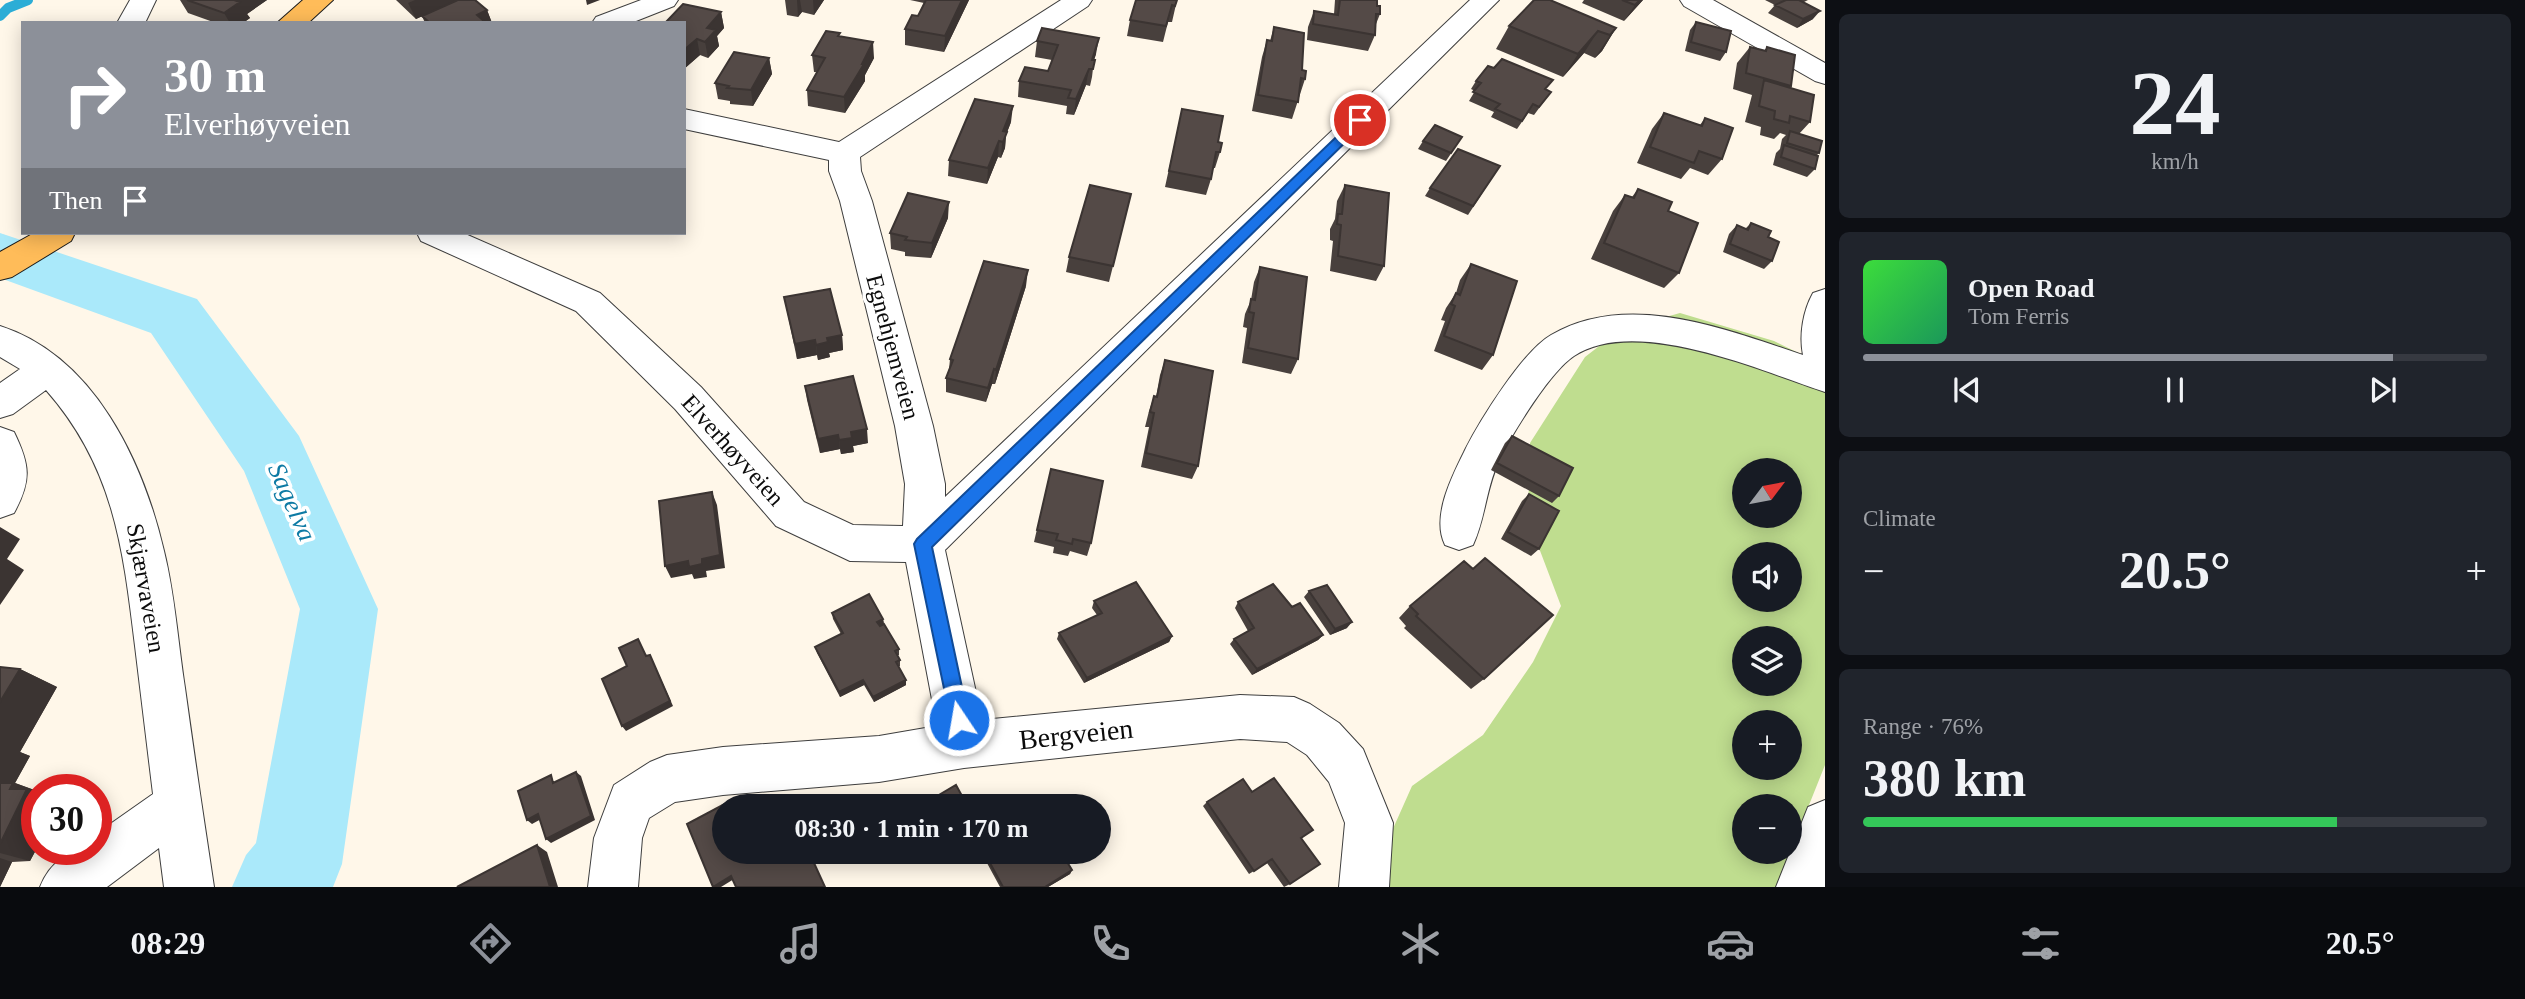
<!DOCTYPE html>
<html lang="en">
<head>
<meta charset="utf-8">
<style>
  :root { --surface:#171b24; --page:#20242c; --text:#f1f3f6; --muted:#9ea1a6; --line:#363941; --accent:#8c9099 }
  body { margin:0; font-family:Georgia,serif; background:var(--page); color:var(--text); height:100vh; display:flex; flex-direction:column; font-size:26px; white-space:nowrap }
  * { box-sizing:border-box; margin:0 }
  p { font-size:23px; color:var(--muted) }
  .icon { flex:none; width:38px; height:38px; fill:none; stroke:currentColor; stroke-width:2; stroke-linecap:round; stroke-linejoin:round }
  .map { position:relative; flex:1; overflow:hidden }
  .sheet { display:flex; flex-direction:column; gap:14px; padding:14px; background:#0d0f14; width:700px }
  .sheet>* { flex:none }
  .guide { position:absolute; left:21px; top:21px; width:665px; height:214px; border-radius:0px; box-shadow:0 4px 18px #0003; background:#8c9099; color:#fff; overflow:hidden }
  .needle { width:46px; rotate:58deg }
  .controls { position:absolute; left:1732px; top:458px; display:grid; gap:14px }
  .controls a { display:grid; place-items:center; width:70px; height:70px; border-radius:50%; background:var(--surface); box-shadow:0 4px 18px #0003; font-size:35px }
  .speed { position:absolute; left:21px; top:774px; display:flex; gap:14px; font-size:35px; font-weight:700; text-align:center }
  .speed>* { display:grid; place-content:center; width:91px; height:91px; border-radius:50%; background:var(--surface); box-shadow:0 4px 18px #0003; line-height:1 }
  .speed .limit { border:10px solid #d22; background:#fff; color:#111 }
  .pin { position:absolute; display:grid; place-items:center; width:60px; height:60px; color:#fff; margin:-30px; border:4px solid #fff; border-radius:50%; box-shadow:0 2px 7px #0007 }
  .me { position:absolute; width:77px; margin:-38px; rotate:348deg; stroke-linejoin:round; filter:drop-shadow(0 0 5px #0008) }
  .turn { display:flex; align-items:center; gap:24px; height:147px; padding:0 28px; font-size:32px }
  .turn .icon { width:91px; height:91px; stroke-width:2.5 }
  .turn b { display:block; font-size:49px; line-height:60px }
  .then { display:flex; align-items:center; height:66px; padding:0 28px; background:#0003; gap:14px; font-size:26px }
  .big { font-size:52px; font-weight:800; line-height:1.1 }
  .sheet .widget { flex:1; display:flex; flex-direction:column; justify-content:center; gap:10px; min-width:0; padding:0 24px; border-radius:10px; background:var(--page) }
  .sheet .dial { align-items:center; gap:0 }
  .dial b { font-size:91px; line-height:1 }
  .song { display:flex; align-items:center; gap:21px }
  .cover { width:84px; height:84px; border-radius:10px; background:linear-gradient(135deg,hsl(120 70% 55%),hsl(150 70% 35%)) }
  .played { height:7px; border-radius:4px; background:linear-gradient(90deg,var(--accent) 85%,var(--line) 85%) }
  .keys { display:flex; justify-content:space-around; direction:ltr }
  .heat { display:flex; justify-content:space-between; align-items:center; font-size:38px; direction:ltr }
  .charge { height:10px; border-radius:5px; background:linear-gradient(90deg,#34c759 76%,var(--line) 0) }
  .trip { position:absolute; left:712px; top:794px; width:399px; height:70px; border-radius:35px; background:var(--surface); box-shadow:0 4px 18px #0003; font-weight:800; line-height:70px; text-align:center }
  .tabs { display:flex; height:112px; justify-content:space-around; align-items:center; background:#090b0e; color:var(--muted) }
  .tabs .icon { width:49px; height:49px }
  .tabs .current { color:var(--accent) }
  .tabs b { font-size:32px; color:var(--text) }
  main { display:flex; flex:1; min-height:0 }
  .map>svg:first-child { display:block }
</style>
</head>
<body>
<main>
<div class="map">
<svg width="1825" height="887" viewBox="0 0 1825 887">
  <rect width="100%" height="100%" fill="#fff7e9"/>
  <path fill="#bfdd8f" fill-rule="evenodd" d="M1680 313 1774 341 1825 366V765L1795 840 1782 887H1367L1412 786 1483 735 1533 662 1561 606 1528 519 1530 443 1585 357 1620 330ZM1745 471H1790V516H1745ZM1745 555H1790V600H1745ZM1745 639H1790V684H1745ZM1745 723H1790V768H1745ZM1745 807H1790V852H1745Z"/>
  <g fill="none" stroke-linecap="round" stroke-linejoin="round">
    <path stroke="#2cadd6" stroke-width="10" d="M0 16 8 8 28 0"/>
    <path fill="#aae9fa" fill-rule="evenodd" d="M0 233 197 299 299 436 378 609 342 864 333 887H232L246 855 256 843 300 609 244 471 151 333 0 278Z"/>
    <g stroke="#3e3e3e" stroke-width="2">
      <path id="minor" d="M130 0H156L145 23H117Z
        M641 0H678L674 6 631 23H592L596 17Z
        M1061 0H1092L1088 6 860 157 861 171 872 201 933 426 945 484V497L1470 0H1499L945 550 982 720 1240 695 1294 697 1310 704 1339 723 1363 749 1393 823 1389 887H1339L1345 823 1329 782 1307 755 1287 742 1240 739 964 768 879 782 723 795 675 802 649 818 642 838 638 887H588L594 838 614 785 650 762 667 755 723 747 879 736 937 726 906 562 850 561 776 526 675 409 576 311 421 241 417 233H463L600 293 701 387 804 502 853 525 903 526 905 484 895 426 840 201 829 171V160L684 129V109L839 142Z
        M1680 0H1713L1825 63V84L1815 81 1684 6Z
        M1825 289V392C1761 371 1636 315 1574 356 1550 372 1513 432 1500 459 1486 486 1486 517 1473 545L1459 550 1445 545C1431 517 1452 476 1465 450 1480 420 1523 351 1551 335 1628 290 1725 329 1803 355 1799 335 1803 311 1813 293Z
        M0 326C94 356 143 461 164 551 175 595 178 643 185 688 194 754 204 821 214 887H164L159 848 107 887H40C50 862 69 849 96 849V834L153 794C147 745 141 695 135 646 123 548 114 467 46 390L13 414 0 418V383L20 369 0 357Z
        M0 427 14 432C30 465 32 480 14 513L0 518Z
        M1825 800V887H1776L1808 807Z"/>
    </g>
    <g stroke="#1c1c1c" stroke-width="2">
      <path id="major" d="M303 0H333L308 23H277Z
        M34 233H75L71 241 12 277 0 280V252Z"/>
    </g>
    <use href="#minor" fill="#fff" fill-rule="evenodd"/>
    <use href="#major" fill="#ffbc59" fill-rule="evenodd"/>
  </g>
  <path fill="#48403d" d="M180 0H267L247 14 250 18 243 23H216L188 13Z
    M396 0H475L487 10 492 23H425L422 16 416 19Z
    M785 0H824L814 15 802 12 798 17 787 15Z
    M910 0H969L944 52 905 45V29L918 16 924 3Z
    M1177 0 1172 22H1168L1163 42 1127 36 1130 20Z
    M1335 0H1377V6L1380 14 1376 24 1375 35 1368 51 1307 40 1308 27 1314 11 1334 14Z
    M1584 0H1643L1624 21 1582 3Z
    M1765 0H1808L1804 2 1813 19 1797 28 1768 13 1775 5Z
    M721 12 724 28 717 36 719 46 708 58 700 55 684 69V23Z
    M1696 22 1726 52 1720 61 1685 51 1690 30Z
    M1509 26 1616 28 1602 51 1595 58 1584 53 1563 77 1496 49Z
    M1274 27 1302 70 1305 79 1292 119 1252 111 1262 57 1267 40 1270 41Z
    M1042 28 1096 54 1094 60 1092 77 1090 86 1086 85 1074 115 1066 114 1067 106 1018 97 1019 81 1048 71 1052 60 1035 57 1037 41Z
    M840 36 874 58 865 75V81L845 113 808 106 807 90 817 72H814L812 55Z
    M1750 47 1764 51 1767 47 1791 86 1790 88 1810 122 1799 134 1819 153 1817 155 1815 169 1807 177 1773 165 1776 153 1780 149 1782 139 1786 135 1780 133 1774 139 1760 135 1761 127 1745 122 1752 95 1733 89 1737 63Z
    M769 58 772 74 753 106 730 104V101L718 99 715 83Z
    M1476 81 1546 90 1551 92 1534 115 1528 113 1517 129 1491 117 1494 112 1469 101 1475 91 1471 89Z
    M1182 109 1218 142 1220 152 1215 168H1213L1211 179 1206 195 1165 187Z
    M1664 113 1700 125 1705 118 1722 159 1708 175 1690 168 1681 179 1637 163 1652 129Z
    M1011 122 1006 135 1005 148 1001 158 998 157 987 184 948 176 949 160Z
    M1462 137 1446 161 1418 149 1423 141Z
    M1500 166 1468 215 1425 196 1430 188Z
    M1345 185 1384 266 1376 281 1330 271 1333 241 1330 240V229L1335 219 1337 201Z
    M1638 189 1668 211 1679 273 1664 288 1591 259 1613 211 1625 195 1632 197Z
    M1131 194 1109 282 1066 272 1069 257Z
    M948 218 931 258 905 256V252L891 249 890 233Z
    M1751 223 1768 237 1772 261 1764 269 1723 252 1729 234 1737 225 1745 229Z
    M1471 264 1493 355 1482 370 1434 351 1445 321 1441 320 1446 308 1456 293 1460 280Z
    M1260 267 1298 359 1291 374 1242 363 1247 328 1243 327 1245 314 1251 300 1254 282Z
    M1026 286 995 384H992L986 402 946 392V378L949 369 950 359Z
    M784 297 842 335 843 350 829 353 830 357 818 360 817 355 797 359Z
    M1165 360 1198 466 1192 479 1141 467 1149 427H1145L1149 411 1154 396 1156 397 1160 375Z
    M805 386 868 443 853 446 854 452 841 454 840 449 820 453 807 400Z
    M1512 436 1559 496 1552 503 1491 470 1505 443Z
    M1051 469 1091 543 1087 556 1070 551 1068 556 1053 553 1054 547 1034 542Z
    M1529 494 1539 549 1531 556 1501 539 1522 501Z
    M1309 591 1347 628 1330 635 1304 597Z
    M1094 601 1172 636 1169 642 1084 683 1057 639 1059 633 1097 615 1092 608Z
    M1238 602 1292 607 1323 635 1318 640 1252 675 1230 644 1234 639 1248 631 1235 608Z
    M1410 606 1484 679 1471 689 1404 628 1406 626 1399 618Z
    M832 613 883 619 884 624 899 649V655H897L900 660V666L898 667 906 680V685L874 702 864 685 840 697 817 653 815 647 841 634 833 619Z
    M0 667 20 669 57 687 20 752 30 756 15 783 37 791V848L30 861 12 862 0 887Z
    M1252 792 1301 838 1290 884 1284 887 1267 863 1249 874 1203 806 1207 802Z
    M981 852H1061L1072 870 1070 874 1048 887H1000Z"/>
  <path fill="#3b3432" d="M234 0H267L247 14 250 18 243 23H230L224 13Z
    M415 0H454L455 2 416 19 408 3Z
    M586 0H600L587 5Z
    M797 0H800L802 12 798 17Z
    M813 0H824L814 15Z
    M962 0H969L944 52 945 36Z
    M1640 0H1643L1624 21 1635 5Z
    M487 10 492 23H480L477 15Z
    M1820 11 1813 19 1797 28 1803 19Z
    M721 12 724 28 717 36 719 46 708 58 705 42 707 28Z
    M1616 28 1602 51 1595 58 1610 35Z
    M1598 31 1584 53 1563 77 1578 54Z
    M1099 38 1096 54 1091 69 1092 60Z
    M697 39 700 55 684 69V50Z
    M873 42 874 58 865 75V81L845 113 844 97Z
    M769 58 772 74 753 106 751 90Z
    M1089 69 1086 85 1074 115 1076 99Z
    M1013 106 1011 122 1006 135 1005 148 1001 158 1003 131Z
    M999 141 998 157 987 184 988 168Z
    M949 202 948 218 931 258 932 243Z
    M1028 270 1026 286 995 384 996 370Z
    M842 335 843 350 829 353 830 357 818 360 816 345 827 338Z
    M815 340 817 355 797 359 795 344Z
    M994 369 992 384 986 402 988 388Z
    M867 429 868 443 853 446 854 452 841 454 839 440 851 432Z
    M838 435 840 449 820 453 818 439Z
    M712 492 717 505 725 568 706 571 707 577 694 579 692 574 671 578 665 566Z
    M0 527 20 539 7 559 24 570 0 605Z
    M883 619 884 625 878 628 877 622Z
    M1352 622 1347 628 1330 635 1335 629Z
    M1323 635 1318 640 1252 675 1257 669Z
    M1172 636 1169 642 1084 683 1087 678Z
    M650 655 673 706 626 731 622 726Z
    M20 669 57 687 20 752 30 756 15 783 37 791V848L30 861 0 853V702Z
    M863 680 864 685 840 697 839 692Z
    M906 680V685L874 702 873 697Z
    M576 772 581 776 595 820 551 843 546 839Z
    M538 814 543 818 532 824 527 820Z
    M537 845 547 852 558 887H550Z
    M0 858 12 862 0 887Z
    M1072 870 1070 874 1048 887H1045Z
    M731 876 734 879 721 887H713Z"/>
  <path fill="#544a47" stroke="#3b3432" stroke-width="2" d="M187 0H234L240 2 224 13Z
    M455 0H475L487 10 477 15 485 22 482 23H430L422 16 456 1Z
    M926 0H962L945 36 905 29 912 15 918 16Z
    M1136 0H1177L1175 6 1172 5 1166 26 1130 20Z
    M1340 0H1377V6H1380V14H1376L1375 35 1313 24 1314 11 1338 15Z
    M1534 0H1550L1616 28 1610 35 1598 31 1578 54 1509 26Z
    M1622 0H1640L1635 5Z
    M1786 0H1799L1820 11 1803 19 1775 5Z
    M683 4 721 12 707 28 716 30 705 42 697 39 684 50V23H665Z
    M1696 22 1731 31 1726 52 1691 42Z
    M1274 27 1304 33 1302 70 1306 71 1305 79 1301 78 1298 102 1258 95 1267 40 1272 41Z
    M1042 28 1099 38 1092 60H1095L1093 69H1089L1076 99 1068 98 1071 90 1019 81 1025 67 1048 71 1058 45 1037 41Z
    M826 31 840 33 838 36 873 42 862 64H864L844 97 807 90 825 58 812 55Z
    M1750 47 1766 51 1767 47 1795 55 1791 86 1746 73Z
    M734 52 769 58 751 90 727 88 729 86 715 83Z
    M1502 59 1553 80 1545 89 1551 92 1539 107 1533 104 1522 121 1495 109 1500 104 1473 92 1481 83 1476 81 1488 66 1494 68Z
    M1764 80 1814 95 1810 122 1790 116 1789 123 1774 119 1775 111 1759 106Z
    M975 99 1013 106 1003 131 1007 132 1003 142 999 141 988 168 949 160Z
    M1182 109 1223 116 1218 142 1222 143 1220 152H1216L1211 179 1169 171Z
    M1664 113 1702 126 1705 118 1733 128 1722 159 1699 151 1694 163 1650 147Z
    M1435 125 1462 137 1451 153 1423 141Z
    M1790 131 1822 141 1819 153 1787 143Z
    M1784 145 1818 156 1815 169 1781 157Z
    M1458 149 1500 166 1473 206 1430 188Z
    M1090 185 1131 194 1113 266 1069 257Z
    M1345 185 1389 193 1384 266 1338 256 1341 225 1337 224 1338 214H1342Z
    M1638 189 1672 202 1668 211 1698 223 1679 273 1604 243 1625 195 1634 198Z
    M908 193 949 202 932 243 905 240 907 237 890 233Z
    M1751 223 1771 231 1768 237 1779 242 1772 261 1730 244 1737 225 1748 230Z
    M984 261 1028 270 996 370 994 369 988 388 946 378 953 360 950 359Z
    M1471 264 1517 281 1493 355 1444 336 1455 306 1451 304 1456 293 1460 295Z
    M1260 267 1307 277 1298 359 1248 348 1254 313 1249 312 1251 299 1255 300Z
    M830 289 842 335 827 338 828 342 816 345 815 340 795 344 784 297Z
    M1165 360 1213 371 1198 466 1146 453 1154 413 1150 412 1154 396 1157 397Z
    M853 376 867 429 851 432 852 438 839 440 838 435 818 439 805 386Z
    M1512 436 1573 468 1559 496 1497 463Z
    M1051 469 1103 481 1091 543 1073 539 1072 544 1056 540 1058 534 1037 530Z
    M712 492 720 555 702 559V564L689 567 688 561 665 566 659 501Z
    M1529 494 1559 511 1539 549 1508 532Z
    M1485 558 1553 615 1484 679 1416 616 1418 614 1410 606 1464 561 1473 569Z
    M1136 582 1172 636 1087 678 1059 633 1102 613 1094 601Z
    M1273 584 1292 607 1300 603 1323 635 1257 669 1234 639 1254 628 1238 602Z
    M1327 585 1352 622 1335 629 1309 591Z
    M869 594 883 619 877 622 880 626 884 624 899 649 895 651 900 660 896 662 906 680 873 697 863 680 839 692 815 647 843 633 832 613Z
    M638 639 646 656 650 655 670 701 622 726 602 679 627 666 619 648Z
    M0 667 20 669 0 702Z
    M576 772 591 816 546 839 538 814 527 820 518 791 551 775 553 783Z
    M1274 778 1313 830 1301 838 1320 864 1290 884 1272 859 1254 871 1207 802 1243 779 1252 792Z
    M0 783H13L10 789H27L0 844Z
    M956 785 968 807H930L927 802Z
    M1016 799 1021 807H1003Z
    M730 801 733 807H724V852H809L825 887H736L731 876 713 887 687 824Z
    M537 845 550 887H457Z
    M984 852H1061L1072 870 1045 887H1003Z"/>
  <path fill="#1a73e8" stroke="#114b97" stroke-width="2" d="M1360 116 1367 120 1365 123 932 547 969 720 966 727 959 729 952 727 914 544 917 539 1356 118Z"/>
  <g text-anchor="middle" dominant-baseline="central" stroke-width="7" stroke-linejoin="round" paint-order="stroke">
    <g font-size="24" fill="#0b0b0b" stroke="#fff">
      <text transform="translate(893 347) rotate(75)">Egnehjemveien</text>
      <text transform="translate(733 450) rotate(48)">Elverhøyveien</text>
      <text transform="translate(146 588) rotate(80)">Skjærvaveien</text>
    </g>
    <g font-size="26" font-style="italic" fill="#0d7aa4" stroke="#fff">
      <text transform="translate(292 502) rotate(66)">Sagelva</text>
    </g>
    <g font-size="28" fill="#0b0b0b" stroke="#fff">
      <text transform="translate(1076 734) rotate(-6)">Bergveien</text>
    </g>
  </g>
</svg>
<div class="controls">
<a><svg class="needle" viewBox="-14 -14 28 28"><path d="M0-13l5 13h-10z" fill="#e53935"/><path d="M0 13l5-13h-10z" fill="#9ea1a6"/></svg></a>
<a><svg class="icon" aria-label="sound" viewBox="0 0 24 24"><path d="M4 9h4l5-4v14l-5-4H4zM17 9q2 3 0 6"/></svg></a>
<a><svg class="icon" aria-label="layers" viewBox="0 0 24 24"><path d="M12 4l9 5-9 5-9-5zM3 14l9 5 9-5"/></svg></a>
<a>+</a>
<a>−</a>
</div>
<div class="speed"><div class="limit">30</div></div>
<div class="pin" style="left:1360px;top:120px;background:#d93025"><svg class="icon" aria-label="arrive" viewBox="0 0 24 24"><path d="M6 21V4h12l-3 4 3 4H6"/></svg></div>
<svg class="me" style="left:959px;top:720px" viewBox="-20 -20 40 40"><circle r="17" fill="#1a73e8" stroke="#fff" stroke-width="3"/><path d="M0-11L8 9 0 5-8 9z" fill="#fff"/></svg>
<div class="trip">08:30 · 1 min · 170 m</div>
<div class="guide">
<div class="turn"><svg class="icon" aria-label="right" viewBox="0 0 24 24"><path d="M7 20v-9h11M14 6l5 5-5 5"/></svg><div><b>30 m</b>Elverhøyveien</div></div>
<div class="then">Then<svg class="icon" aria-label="arrive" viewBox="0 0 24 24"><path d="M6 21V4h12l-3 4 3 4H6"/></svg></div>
</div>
</div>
<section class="sheet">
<div class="widget dial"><b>24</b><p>km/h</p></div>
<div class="widget">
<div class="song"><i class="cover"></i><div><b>Open Road</b><p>Tom Ferris</p></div></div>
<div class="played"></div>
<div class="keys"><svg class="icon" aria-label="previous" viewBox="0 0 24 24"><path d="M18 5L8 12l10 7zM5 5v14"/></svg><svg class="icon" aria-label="pause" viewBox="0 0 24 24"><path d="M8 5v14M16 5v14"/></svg><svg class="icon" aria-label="next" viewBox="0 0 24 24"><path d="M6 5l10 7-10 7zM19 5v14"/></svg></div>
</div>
<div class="widget"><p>Climate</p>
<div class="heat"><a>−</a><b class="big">20.5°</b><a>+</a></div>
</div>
<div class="widget"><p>Range · 76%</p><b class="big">380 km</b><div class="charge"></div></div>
</section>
</main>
<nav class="tabs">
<b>08:29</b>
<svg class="icon current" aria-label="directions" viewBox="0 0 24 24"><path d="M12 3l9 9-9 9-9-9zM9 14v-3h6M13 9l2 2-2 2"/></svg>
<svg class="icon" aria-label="music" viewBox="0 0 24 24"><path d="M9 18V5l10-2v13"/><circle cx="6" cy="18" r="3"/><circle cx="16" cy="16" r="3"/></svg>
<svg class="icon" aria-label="phone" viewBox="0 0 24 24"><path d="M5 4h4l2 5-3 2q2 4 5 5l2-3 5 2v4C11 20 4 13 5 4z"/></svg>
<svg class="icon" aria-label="climate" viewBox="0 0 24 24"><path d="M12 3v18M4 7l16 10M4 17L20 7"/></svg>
<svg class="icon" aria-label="car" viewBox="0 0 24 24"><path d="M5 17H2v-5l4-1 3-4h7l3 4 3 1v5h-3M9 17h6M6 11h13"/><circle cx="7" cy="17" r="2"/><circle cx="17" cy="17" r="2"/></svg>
<svg class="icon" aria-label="filters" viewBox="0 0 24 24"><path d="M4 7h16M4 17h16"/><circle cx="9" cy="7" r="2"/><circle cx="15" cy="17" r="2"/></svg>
<b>20.5°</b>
</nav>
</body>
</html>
